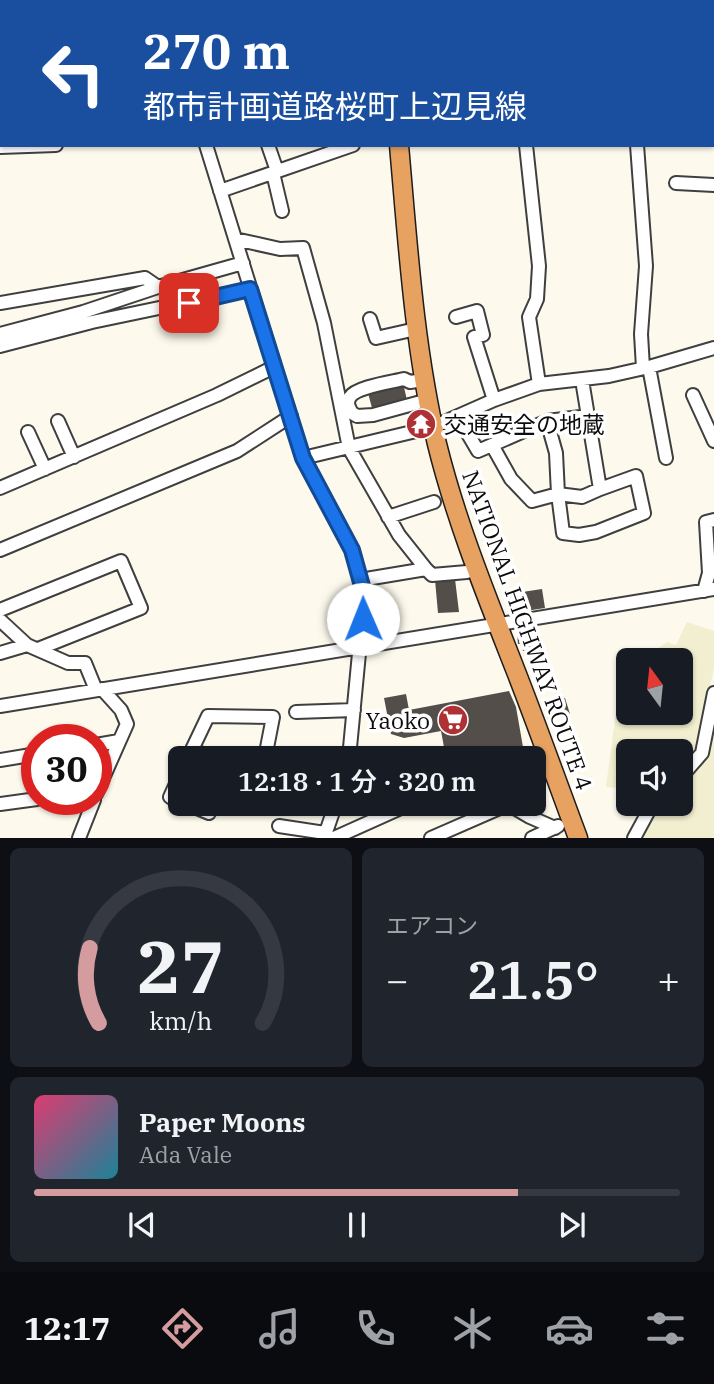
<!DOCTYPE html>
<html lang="ja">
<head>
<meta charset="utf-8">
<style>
  :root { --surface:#171b24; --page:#20242c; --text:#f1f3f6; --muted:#9ea1a6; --line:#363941; --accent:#d49c9f }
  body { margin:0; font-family:"IBM Plex Serif","Noto Sans JP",serif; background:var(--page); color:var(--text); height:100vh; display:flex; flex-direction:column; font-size:26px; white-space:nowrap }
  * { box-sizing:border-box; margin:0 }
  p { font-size:23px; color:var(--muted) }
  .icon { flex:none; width:38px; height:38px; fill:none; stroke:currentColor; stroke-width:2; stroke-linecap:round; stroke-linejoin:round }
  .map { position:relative; height:838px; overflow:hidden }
  .drawer { display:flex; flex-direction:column; gap:10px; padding:10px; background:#0d0f14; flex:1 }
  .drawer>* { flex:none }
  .banner { position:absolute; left:0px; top:0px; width:714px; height:147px; box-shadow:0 2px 5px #0004; background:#1a4fa0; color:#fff; overflow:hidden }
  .needle { width:46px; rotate:345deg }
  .tools { position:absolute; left:616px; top:648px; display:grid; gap:14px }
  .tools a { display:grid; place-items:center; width:77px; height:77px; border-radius:10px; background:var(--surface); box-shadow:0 2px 5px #0004; font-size:35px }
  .speed { position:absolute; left:21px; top:724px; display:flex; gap:14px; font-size:35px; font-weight:700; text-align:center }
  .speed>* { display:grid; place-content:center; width:91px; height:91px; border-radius:50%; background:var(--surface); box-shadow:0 2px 5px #0004; line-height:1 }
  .speed .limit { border:10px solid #d22; background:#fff; color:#111 }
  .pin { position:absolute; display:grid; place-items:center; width:60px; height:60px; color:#fff; margin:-30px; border-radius:14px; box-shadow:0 4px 10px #0006 }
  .me { position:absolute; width:77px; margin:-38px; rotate:359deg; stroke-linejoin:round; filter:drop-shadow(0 0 5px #0008) }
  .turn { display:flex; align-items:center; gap:24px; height:147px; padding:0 28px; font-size:32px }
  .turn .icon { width:91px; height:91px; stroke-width:2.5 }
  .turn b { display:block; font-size:49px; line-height:60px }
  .big { font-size:52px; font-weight:600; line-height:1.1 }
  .drawer .widget { flex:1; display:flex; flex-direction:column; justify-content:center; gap:10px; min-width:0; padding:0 24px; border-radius:10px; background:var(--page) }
  .drawer .dial { align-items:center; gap:0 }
  .dial svg { height:182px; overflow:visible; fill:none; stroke:var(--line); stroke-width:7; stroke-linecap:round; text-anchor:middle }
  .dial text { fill:var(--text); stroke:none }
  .song { display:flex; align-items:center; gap:21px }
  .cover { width:84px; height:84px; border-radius:10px; background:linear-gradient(135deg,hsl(340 70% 55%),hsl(190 70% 35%)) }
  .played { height:7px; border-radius:4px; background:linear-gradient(90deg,var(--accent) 75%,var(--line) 75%) }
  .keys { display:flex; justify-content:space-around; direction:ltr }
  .heat { display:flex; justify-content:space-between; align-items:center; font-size:38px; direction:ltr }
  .drawer .tiles { flex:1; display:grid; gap:10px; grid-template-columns:1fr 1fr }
  .widget:last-child { grid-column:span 2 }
  .trip { position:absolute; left:168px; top:746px; width:378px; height:70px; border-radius:10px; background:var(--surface); box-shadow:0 2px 5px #0004; font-weight:600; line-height:70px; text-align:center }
  .tabs { display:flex; height:112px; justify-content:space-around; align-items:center; background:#090b0e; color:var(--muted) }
  .tabs .icon { width:49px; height:49px }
  .tabs .active { color:var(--accent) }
  .tabs b { font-size:32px; color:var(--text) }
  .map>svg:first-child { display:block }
</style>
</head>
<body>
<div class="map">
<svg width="714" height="838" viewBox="0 0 714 838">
  <rect width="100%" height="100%" fill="#fdfaed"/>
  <path fill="#f1efcf" d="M687 622 714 631V668L700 737 692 756 681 769V751H628V789L606 787 619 689 628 688V712H681V660H638L658 657V648L667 642 676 645Z
    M714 735V837L710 838H637L657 803H681V782L706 754 712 736Z"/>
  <path fill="#544e4a" d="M403 383 407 400 372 408 368 393Z
    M455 579 459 612 438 613 435 580Z
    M542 589 545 608 512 613 509 594Z
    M533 628 538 646 523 651 521 644H518L517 633Z
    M509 691 516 707 523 747 466 758H446L441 731 404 738 391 734 384 698 406 694 409 710Z
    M565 698 570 714 549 721 543 705Z"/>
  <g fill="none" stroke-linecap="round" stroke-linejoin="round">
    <g stroke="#3f3f3f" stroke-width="16">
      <path id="minor" d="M8 0V2
        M152 0 153 2
        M626 0V2
        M0 44H2
        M712 53H714
        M206 145 303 458 352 550 362 586 364 601 349 758
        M268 145 277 171
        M526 145 539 266 537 299 529 317 539 384
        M637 145 646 266 641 334 643 368
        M0 147 56 145
        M273 173 282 211
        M676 183 714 185
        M220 191 353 145
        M235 239 280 249 303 248 324 323 349 448 399 535 426 569 360 580
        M0 303 145 278 158 287
        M456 317 477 311 483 335 474 337 494 400
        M370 319 376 338 416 329
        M0 334 83 312 158 287 243 263
        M0 346 92 322 250 289
        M649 367 666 458
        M424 380 410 382 404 379C392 382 356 387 350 397 346 403 349 408 352 413L357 416 373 415 428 400
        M582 380 600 489 636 476 644 513 596 532 579 535 563 533 558 494 582 497 600 489
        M693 395 714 441
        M458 417 478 451 547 421 589 416
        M58 421 74 457
        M28 432 45 469
        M492 445 511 479 532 501 558 494 556 453 547 421
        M303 458 433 427 494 400 539 384 609 376 649 367 714 348
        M0 488 217 395 274 367
        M388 517 434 502
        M0 550 237 451 291 416
        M426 569 432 575 467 572
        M704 591 709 573 706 522 714 520
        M0 610 121 561 141 608 38 649
        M0 620 27 645 68 663H85L96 690
        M0 653 27 645
        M0 706 714 589
        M296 712 354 710
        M96 745 119 741
        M192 751 218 758
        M188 758 208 716 273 717 265 758
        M0 760 37 754
        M180 775 170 797 180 801
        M681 777 702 753 714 693
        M96 794 127 724 121 710 102 689
        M185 803 209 813 212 803
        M506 803 530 817 555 828
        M0 804 37 799
        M279 826 325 833
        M79 838 94 800
        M324 838 336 803
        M334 838 412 803
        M431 838 509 804
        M532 838 558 826
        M634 838 653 803"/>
    </g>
    <g stroke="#1d1d1d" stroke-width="21">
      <path id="highway" d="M384 0V2
        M399 145C408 246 414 346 437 444 456 521 486 595 515 669 537 725 557 782 578 838"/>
    </g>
    <use href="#minor" stroke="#fff" stroke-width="12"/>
    <use href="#highway" stroke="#e7a161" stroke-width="18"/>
  </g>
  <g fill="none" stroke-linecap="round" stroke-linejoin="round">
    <g stroke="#114b97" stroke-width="18">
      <path id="route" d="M189 303 250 289 303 458 352 550 362 586 364 601 363 619"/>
    </g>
    <use href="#route" stroke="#1a73e8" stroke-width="12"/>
  </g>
  <defs>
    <g id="temple-disc" transform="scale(1.575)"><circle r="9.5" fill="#b03134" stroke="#fff"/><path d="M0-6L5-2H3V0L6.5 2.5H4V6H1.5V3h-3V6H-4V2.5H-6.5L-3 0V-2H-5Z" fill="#fff"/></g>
    <g id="supermarket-disc" transform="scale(1.575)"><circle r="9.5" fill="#b03134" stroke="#fff"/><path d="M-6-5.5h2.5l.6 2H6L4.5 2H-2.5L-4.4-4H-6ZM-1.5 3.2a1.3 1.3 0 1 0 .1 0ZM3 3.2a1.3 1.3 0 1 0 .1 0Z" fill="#fff"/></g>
  </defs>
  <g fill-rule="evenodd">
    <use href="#temple-disc" x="421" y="424"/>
    <use href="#supermarket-disc" x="453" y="720"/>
  </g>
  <g text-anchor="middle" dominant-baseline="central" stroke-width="7" stroke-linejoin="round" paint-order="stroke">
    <g font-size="23" fill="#0c0c0c" stroke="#fff" text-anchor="start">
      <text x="444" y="424">交通安全の地蔵</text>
      <text x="430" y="720" text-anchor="end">Yaoko</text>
    </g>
    <g font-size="23" fill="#0c0c0c" stroke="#fff">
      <text transform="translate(528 630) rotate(70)">NATIONAL HIGHWAY ROUTE 4</text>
    </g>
  </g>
</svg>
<div class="tools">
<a><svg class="needle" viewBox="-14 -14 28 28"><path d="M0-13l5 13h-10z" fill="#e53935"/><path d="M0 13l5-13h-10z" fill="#9ea1a6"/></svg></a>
<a><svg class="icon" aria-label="sound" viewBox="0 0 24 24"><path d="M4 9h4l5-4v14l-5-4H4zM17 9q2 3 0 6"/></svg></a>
</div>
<div class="speed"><div class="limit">30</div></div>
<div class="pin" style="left:189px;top:303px;background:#d93025"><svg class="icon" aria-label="arrive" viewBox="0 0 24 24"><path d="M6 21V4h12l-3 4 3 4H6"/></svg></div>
<svg class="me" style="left:363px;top:619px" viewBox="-20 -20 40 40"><circle r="19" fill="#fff"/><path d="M0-13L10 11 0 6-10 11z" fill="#1a73e8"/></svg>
<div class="trip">12:18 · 1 分 · 320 m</div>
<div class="banner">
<div class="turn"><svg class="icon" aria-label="left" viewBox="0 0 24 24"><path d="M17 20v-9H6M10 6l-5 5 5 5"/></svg><div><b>270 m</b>都市計画道路桜町上辺見線</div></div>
</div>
</div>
<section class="drawer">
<div class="tiles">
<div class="widget dial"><svg viewBox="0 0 100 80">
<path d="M14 69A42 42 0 1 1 86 69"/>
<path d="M14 69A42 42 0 0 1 10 36" stroke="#d49c9f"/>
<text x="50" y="56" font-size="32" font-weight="700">27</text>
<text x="50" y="72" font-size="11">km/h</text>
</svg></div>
<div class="widget"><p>エアコン</p>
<div class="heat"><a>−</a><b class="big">21.5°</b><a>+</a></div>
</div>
<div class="widget">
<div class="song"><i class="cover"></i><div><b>Paper Moons</b><p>Ada Vale</p></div></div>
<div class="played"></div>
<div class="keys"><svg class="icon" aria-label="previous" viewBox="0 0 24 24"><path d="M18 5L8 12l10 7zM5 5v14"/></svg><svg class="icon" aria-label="pause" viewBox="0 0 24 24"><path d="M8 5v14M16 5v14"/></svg><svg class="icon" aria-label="next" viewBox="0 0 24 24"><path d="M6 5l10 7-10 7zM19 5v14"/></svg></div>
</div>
</div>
</section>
<nav class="tabs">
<b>12:17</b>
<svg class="icon active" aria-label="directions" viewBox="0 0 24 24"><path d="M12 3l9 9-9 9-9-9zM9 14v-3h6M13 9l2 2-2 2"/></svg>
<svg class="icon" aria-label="music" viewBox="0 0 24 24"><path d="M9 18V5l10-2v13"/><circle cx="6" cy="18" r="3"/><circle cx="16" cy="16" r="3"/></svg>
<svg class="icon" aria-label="phone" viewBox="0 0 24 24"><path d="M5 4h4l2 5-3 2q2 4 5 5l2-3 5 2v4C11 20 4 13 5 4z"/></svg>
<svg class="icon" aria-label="climate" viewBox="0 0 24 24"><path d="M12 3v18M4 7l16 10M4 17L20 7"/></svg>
<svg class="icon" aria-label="car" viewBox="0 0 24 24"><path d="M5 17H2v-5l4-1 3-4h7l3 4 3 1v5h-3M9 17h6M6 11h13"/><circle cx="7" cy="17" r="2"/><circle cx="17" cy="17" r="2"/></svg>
<svg class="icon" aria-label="filters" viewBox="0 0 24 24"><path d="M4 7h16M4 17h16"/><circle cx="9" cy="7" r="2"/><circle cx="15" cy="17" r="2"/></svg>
</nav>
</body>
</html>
